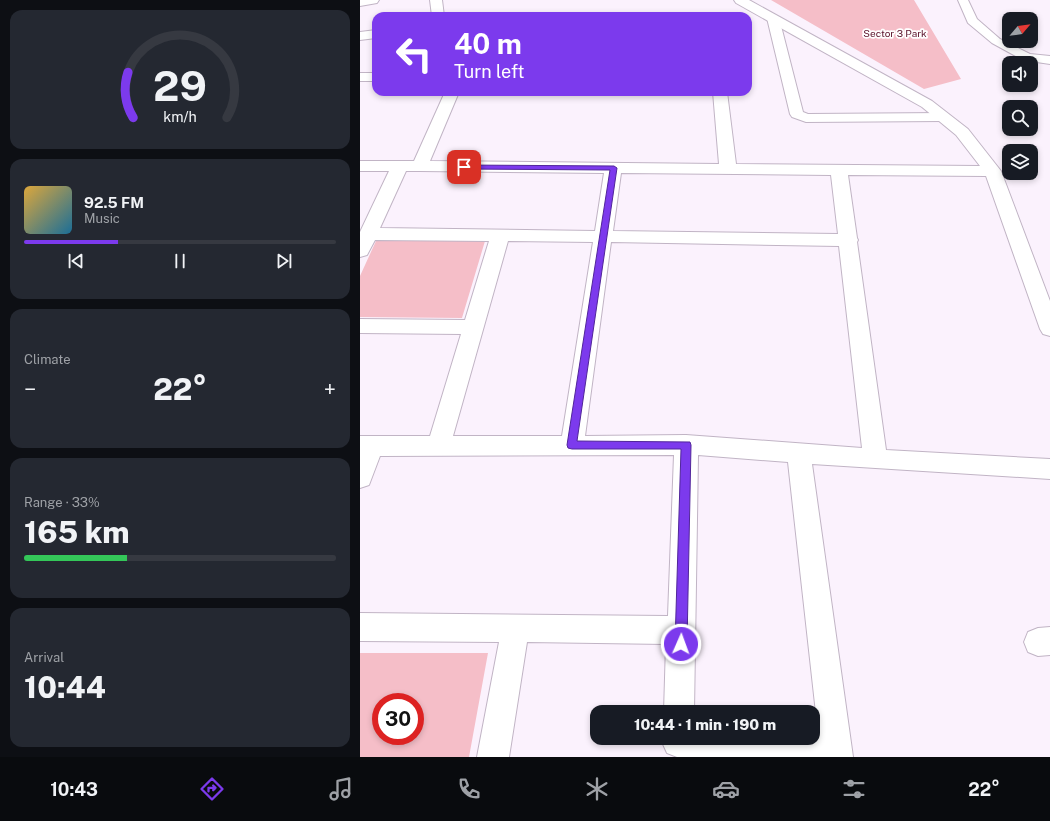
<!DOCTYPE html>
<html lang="en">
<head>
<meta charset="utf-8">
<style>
  :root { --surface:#171b24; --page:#242831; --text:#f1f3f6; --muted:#9ea1a6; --line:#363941; --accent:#7c3aed }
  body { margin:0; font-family:"Public Sans",sans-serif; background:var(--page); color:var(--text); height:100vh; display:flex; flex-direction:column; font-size:15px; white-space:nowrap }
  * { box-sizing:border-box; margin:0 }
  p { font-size:13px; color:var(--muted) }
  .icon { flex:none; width:22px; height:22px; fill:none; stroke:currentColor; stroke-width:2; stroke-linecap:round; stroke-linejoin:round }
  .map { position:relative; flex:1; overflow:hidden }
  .sheet { display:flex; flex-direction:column; gap:10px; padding:10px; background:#0d0f14; width:360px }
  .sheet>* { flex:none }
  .banner { position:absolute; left:12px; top:12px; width:380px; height:84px; border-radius:12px; box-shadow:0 2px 6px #0003; background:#7c3aed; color:#fff; overflow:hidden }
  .needle { width:26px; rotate:61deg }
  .controls { position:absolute; left:642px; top:12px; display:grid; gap:8px }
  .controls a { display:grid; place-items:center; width:36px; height:36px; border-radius:8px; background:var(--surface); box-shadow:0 2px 6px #0003; font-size:20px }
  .speed { position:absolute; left:12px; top:693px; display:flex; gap:8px; font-size:20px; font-weight:700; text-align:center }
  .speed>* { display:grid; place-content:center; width:52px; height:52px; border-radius:50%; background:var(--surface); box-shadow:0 2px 6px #0003; line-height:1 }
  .speed .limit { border:6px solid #d22; background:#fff; color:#111 }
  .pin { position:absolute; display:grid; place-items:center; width:34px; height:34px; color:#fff; margin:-17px; border-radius:8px; box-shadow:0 2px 6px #0006 }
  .me { position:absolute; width:44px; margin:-22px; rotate:2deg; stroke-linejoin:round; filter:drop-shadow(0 0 3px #0008) }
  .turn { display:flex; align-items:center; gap:14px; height:84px; padding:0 16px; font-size:18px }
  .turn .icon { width:52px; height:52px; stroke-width:2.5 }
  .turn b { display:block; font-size:28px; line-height:34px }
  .big { font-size:30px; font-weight:800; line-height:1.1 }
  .sheet .widget { flex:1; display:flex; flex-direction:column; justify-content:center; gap:6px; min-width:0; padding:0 14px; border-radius:12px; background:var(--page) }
  .sheet .dial { align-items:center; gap:0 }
  .dial svg { height:104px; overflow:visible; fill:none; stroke:var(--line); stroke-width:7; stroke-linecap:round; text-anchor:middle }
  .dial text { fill:var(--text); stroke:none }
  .song { display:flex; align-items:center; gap:12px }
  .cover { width:48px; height:48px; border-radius:6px; background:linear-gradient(135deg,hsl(40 70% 55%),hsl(200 70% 35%)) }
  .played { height:4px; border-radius:2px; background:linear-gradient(90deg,var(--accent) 30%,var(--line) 30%) }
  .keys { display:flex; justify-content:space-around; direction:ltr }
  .heat { display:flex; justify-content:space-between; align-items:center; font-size:22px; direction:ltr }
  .charge { height:6px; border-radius:3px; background:linear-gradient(90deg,#34c759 33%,var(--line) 0) }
  .trip { position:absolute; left:230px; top:705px; width:230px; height:40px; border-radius:12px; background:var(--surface); box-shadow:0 2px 6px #0003; font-weight:800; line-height:40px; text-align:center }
  .menu { display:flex; height:64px; justify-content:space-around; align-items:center; background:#090b0e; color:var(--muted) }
  .menu .icon { width:28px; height:28px }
  .menu .current { color:var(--accent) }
  .menu b { font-size:18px; color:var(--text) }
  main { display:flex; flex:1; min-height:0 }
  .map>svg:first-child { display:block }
</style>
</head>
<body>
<main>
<section class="sheet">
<div class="widget dial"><svg viewBox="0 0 100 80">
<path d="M14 69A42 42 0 1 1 86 69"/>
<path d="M14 69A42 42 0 0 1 10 34" stroke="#7c3aed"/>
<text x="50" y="56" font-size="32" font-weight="700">29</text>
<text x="50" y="72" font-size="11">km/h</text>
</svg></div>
<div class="widget">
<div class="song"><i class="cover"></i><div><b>92.5 FM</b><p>Music</p></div></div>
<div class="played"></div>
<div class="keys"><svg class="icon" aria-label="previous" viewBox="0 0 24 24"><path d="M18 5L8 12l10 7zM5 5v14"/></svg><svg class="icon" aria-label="pause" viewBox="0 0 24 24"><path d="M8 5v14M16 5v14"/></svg><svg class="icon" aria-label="next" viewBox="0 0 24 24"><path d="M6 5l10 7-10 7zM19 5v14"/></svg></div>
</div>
<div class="widget"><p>Climate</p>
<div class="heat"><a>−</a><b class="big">22°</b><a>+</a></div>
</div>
<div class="widget"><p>Range · 33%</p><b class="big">165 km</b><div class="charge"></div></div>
<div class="widget"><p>Arrival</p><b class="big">10:44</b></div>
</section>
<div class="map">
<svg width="690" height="757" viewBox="0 0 690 757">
  <rect width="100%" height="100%" fill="#fbf2fd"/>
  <path fill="#f5bec8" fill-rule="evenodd" d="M411 0H554L601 79 564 89Z
    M16 241H125L102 318 0 317V276Z
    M0 653H128L109 757H0ZM21 702H55V736H21Z"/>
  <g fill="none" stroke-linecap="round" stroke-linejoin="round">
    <g stroke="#c1b4c5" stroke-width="2">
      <path id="service" d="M598 0H608L617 19 640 39 670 54 690 56V64L663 60 632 43 608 23Z
        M413 15 419 18 443 112 448 114 583 113 588 114 590 117 588 120 583 121 446 122 432 117 430 114 407 18Z"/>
    </g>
    <g stroke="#c1b4c5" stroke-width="2">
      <path id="minor" d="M0 0H19L17 3 0 6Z
        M70 0H82L84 16H72Z
        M374 0H389L572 101 608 129 641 171 690 301V336L683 334 680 329 626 176 488 175 497 238 498 240 497 242 526 450 690 459V479L452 464 493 757H317L307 753 302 742 304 738H453V731H458L428 462 338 455 334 712H304L306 644 167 642 149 757H117L139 642 0 641V613L308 616 314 455 20 456 9 485 0 488V436H70L101 334 0 333V319L105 320 129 241 15 240 7 255 0 257V232L29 171H0V161H54L85 92H99L70 161 359 164 353 92H367L376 164 620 166 596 135 562 107 376 3ZM46 171H60L244 173 235 231 20 228ZM261 173 471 175 478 234 253 231ZM148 241 233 242 202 436H93ZM251 242 479 246 502 448 326 435 225 436Z
        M16 30V38L0 40V32Z
        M0 73H16V81H0Z
        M690 627V655L678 656 668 652 664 642 668 632 678 628Z"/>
    </g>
    <use href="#service" fill="#fff" fill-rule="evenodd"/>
    <use href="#minor" fill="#fff" fill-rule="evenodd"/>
  </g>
  <path fill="#7c3aed" stroke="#51269a" d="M102 165 254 166 257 168 217 441 330 442 331 445 327 644 325 648 321 650 317 648 315 644 321 449H212L208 448 207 445 250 170 104 169 102 168Z"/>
  <g text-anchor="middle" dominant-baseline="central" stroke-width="3.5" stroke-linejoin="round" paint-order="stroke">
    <g font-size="10" fill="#5a1129" stroke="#fff">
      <text x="535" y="33">Sector 3 Park</text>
    </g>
  </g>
</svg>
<div class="controls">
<a><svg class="needle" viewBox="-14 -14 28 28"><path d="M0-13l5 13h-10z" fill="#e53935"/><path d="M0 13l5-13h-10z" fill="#9ea1a6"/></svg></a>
<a><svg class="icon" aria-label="sound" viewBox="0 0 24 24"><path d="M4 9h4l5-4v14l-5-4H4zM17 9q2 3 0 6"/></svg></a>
<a><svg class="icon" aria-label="search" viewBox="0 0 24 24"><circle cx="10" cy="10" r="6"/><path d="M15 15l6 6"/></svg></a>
<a><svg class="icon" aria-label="layers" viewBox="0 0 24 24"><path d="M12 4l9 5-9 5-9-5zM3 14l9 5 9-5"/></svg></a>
</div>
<div class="speed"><div class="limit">30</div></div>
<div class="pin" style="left:104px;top:167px;background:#d93025"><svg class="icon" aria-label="arrive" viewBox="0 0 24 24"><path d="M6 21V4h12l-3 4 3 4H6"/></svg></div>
<svg class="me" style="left:321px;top:644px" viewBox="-20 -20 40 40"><circle r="17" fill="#7c3aed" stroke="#fff" stroke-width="3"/><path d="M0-11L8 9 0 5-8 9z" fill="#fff"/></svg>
<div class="trip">10:44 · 1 min · 190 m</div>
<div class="banner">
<div class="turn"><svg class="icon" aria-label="left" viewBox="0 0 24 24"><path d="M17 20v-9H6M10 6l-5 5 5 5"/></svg><div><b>40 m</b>Turn left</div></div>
</div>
</div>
</main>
<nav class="menu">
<b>10:43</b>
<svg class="icon current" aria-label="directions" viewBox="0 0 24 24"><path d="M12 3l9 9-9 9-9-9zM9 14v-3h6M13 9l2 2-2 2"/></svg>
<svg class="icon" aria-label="music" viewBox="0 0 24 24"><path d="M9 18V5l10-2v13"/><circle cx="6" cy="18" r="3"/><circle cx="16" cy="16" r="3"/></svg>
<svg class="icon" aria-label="phone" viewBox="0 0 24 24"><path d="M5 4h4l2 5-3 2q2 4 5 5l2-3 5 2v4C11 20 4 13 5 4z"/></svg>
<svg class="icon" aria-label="climate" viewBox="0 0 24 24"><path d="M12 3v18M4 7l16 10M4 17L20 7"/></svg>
<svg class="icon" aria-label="car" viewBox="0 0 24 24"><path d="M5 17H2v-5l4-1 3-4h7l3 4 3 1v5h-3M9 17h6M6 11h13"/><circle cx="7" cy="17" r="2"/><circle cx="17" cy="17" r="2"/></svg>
<svg class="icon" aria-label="filters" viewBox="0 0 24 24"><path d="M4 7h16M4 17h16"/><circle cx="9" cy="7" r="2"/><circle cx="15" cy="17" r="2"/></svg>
<b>22°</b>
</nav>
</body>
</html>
